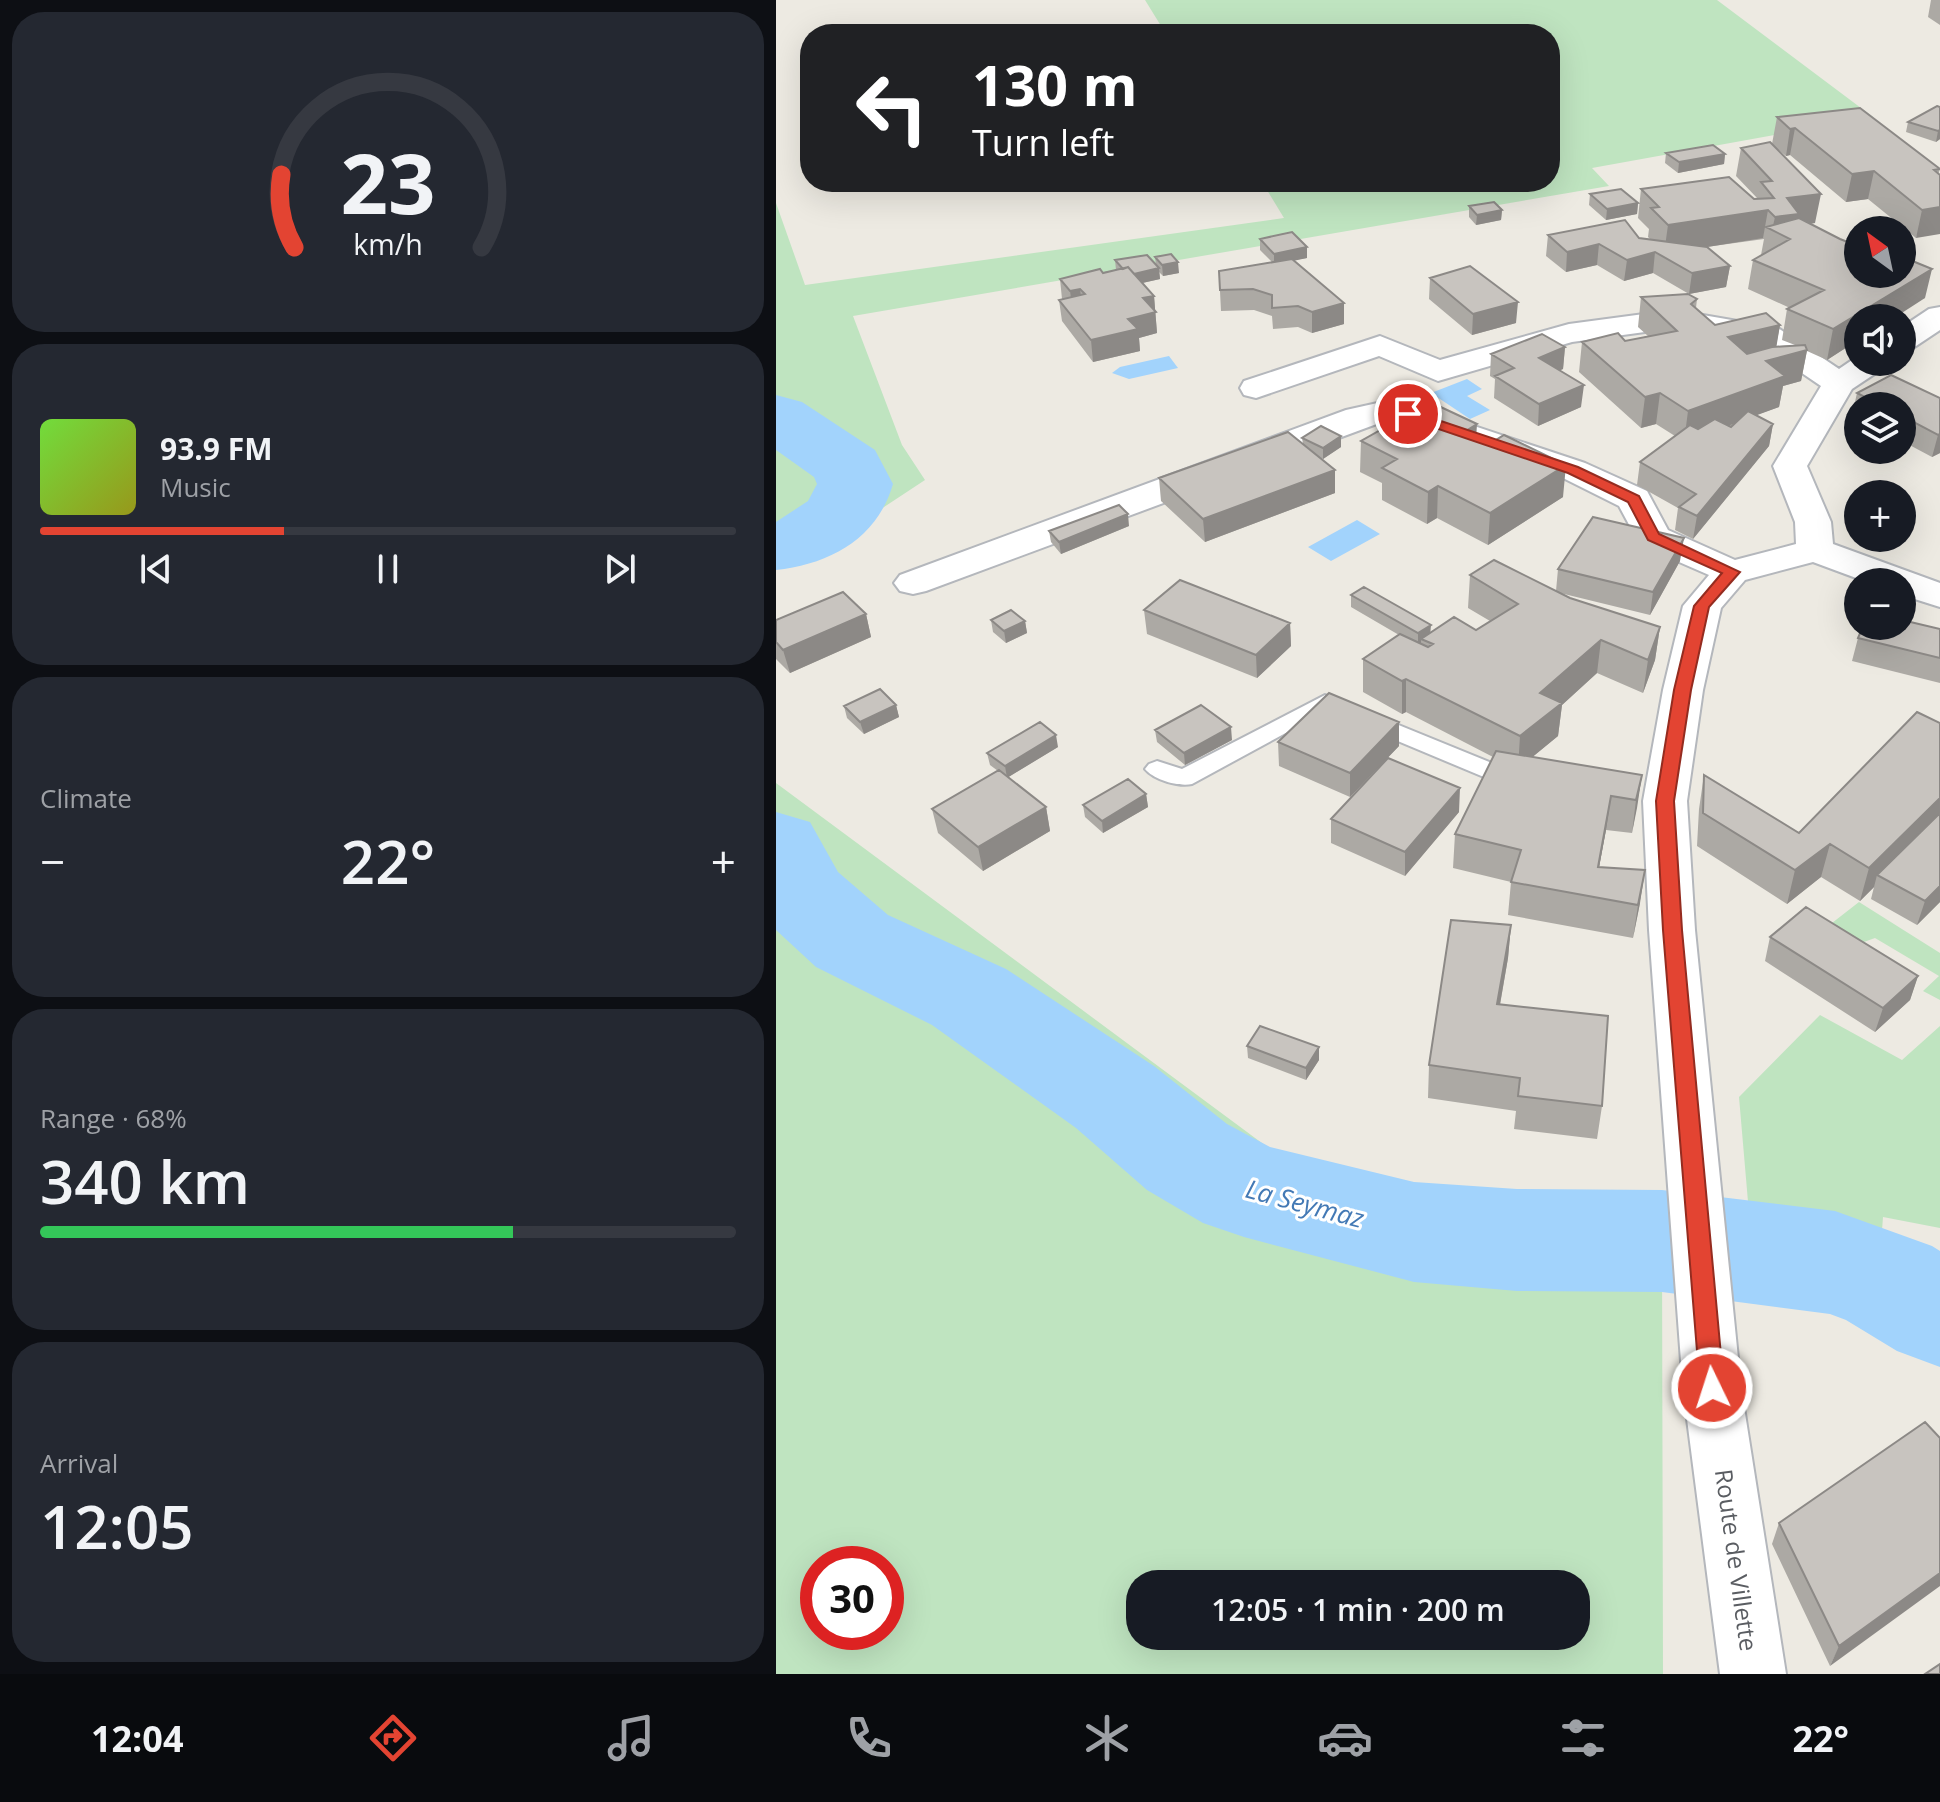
<!DOCTYPE html>
<html lang="en">
<head>
<meta charset="utf-8">
<style>
  :root { --surface:#171b24; --page:#242831; --text:#f1f3f6; --muted:#9ea1a6; --line:#363941; --accent:#e34432 }
  body { margin:0; font-family:"Open Sans",sans-serif; background:var(--page); color:var(--text); height:100vh; display:flex; flex-direction:column; font-size:30px; white-space:nowrap }
  * { box-sizing:border-box; margin:0 }
  p { font-size:26px; color:var(--muted) }
  .icon { flex:none; width:44px; height:44px; fill:none; stroke:currentColor; stroke-width:2; stroke-linecap:round; stroke-linejoin:round }
  .map { position:relative; flex:1; overflow:hidden }
  .drawer { display:flex; flex-direction:column; gap:12px; padding:12px; background:#0d0f14; width:776px }
  .drawer>* { flex:none }
  .top-card { position:absolute; left:24px; top:24px; width:760px; height:168px; border-radius:32px; box-shadow:0 8px 32px #0002; background:#202124; color:#fff; overflow:hidden }
  .needle { width:52px; rotate:327deg }
  .fabs { position:absolute; left:1068px; top:216px; display:grid; gap:16px }
  .fabs a { display:grid; place-items:center; width:72px; height:72px; border-radius:50%; background:var(--surface); box-shadow:0 8px 32px #0002; font-size:40px }
  .speed { position:absolute; left:24px; top:1546px; display:flex; gap:16px; font-size:40px; font-weight:700; text-align:center }
  .speed>* { display:grid; place-content:center; width:104px; height:104px; border-radius:50%; background:var(--surface); box-shadow:0 8px 32px #0002; line-height:1 }
  .speed .limit { border:12px solid #d22; background:#fff; color:#111 }
  .pin { position:absolute; display:grid; place-items:center; width:68px; height:68px; color:#fff; margin:-34px; border:4px solid #fff; border-radius:50%; box-shadow:0 2px 8px #0007 }
  .me { position:absolute; width:88px; margin:-44px; rotate:356deg; stroke-linejoin:round; filter:drop-shadow(0 0 6px #0008) }
  .turn { display:flex; align-items:center; gap:28px; height:168px; padding:0 40px; font-size:36px }
  .turn .icon { width:104px; height:104px; stroke-width:2.5 }
  .turn b { display:block; font-size:56px; line-height:68px }
  .big { font-size:60px; font-weight:600; line-height:1.1 }
  .drawer .widget { flex:1; display:flex; flex-direction:column; justify-content:center; gap:12px; min-width:0; padding:0 28px; border-radius:32px; background:var(--page) }
  .drawer .dial { align-items:center; gap:0 }
  .dial svg { height:208px; overflow:visible; fill:none; stroke:var(--line); stroke-width:7; stroke-linecap:round; text-anchor:middle }
  .dial text { fill:var(--text); stroke:none }
  .song { display:flex; align-items:center; gap:24px }
  .cover { width:96px; height:96px; border-radius:12px; background:linear-gradient(135deg,hsl(100 70% 55%),hsl(60 70% 35%)) }
  .played { height:8px; border-radius:4px; background:linear-gradient(90deg,var(--accent) 35%,var(--line) 35%) }
  .keys { display:flex; justify-content:space-around; direction:ltr }
  .heat { display:flex; justify-content:space-between; align-items:center; font-size:44px; direction:ltr }
  .charge { height:12px; border-radius:6px; background:linear-gradient(90deg,#34c759 68%,var(--line) 0) }
  .trip { position:absolute; left:350px; top:1570px; width:464px; height:80px; border-radius:32px; background:var(--surface); box-shadow:0 8px 32px #0002; font-weight:600; line-height:80px; text-align:center }
  .tab-bar { display:flex; height:128px; justify-content:space-around; align-items:center; background:#090b0e; color:var(--muted) }
  .tab-bar .icon { width:56px; height:56px }
  .tab-bar .current { color:var(--accent) }
  .tab-bar b { font-size:36px; color:var(--text) }
  main { display:flex; flex:1; min-height:0 }
  .map>svg:first-child { display:block }
</style>
</head>
<body>
<main>
<section class="drawer">
<div class="widget dial"><svg viewBox="0 0 100 80">
<path d="M14 69A42 42 0 1 1 86 69"/>
<path d="M14 69A42 42 0 0 1 9 41" stroke="#e34432"/>
<text x="50" y="56" font-size="32" font-weight="700">23</text>
<text x="50" y="72" font-size="11">km/h</text>
</svg></div>
<div class="widget">
<div class="song"><i class="cover"></i><div><b>93.9 FM</b><p>Music</p></div></div>
<div class="played"></div>
<div class="keys"><svg class="icon" aria-label="previous" viewBox="0 0 24 24"><path d="M18 5L8 12l10 7zM5 5v14"/></svg><svg class="icon" aria-label="pause" viewBox="0 0 24 24"><path d="M8 5v14M16 5v14"/></svg><svg class="icon" aria-label="next" viewBox="0 0 24 24"><path d="M6 5l10 7-10 7zM19 5v14"/></svg></div>
</div>
<div class="widget"><p>Climate</p>
<div class="heat"><a>−</a><b class="big">22°</b><a>+</a></div>
</div>
<div class="widget"><p>Range · 68%</p><b class="big">340 km</b><div class="charge"></div></div>
<div class="widget"><p>Arrival</p><b class="big">12:05</b></div>
</section>
<div class="map">
<svg width="1164" height="1674" viewBox="0 0 1164 1674">
  <rect width="100%" height="100%" fill="#edeae2"/>
  <path fill="#bfe4c0" fill-rule="evenodd" d="M369 0H941L1097 117 816 168 833 186 77 316 126 445 149 480 58 540 0 563V203L29 285 508 218 486 182H774V34H390Z
    M0 783 556 1195 552 1224 762 1257 886 1246 887 1674H0ZM42 1564H110V1632H42ZM364 1584H800V1636H364Z
    M1083 902 1164 953V1000L1147 991 1163 976 1099 938 1085 943 1056 923Z
    M1044 1015 1126 1060 1164 1026V1228L1107 1217 1104 1257 974 1225 963 1097Z"/>
  <path fill="#a2d3fc" d="M393 356 402 368 353 379 336 373 344 367Z
    M691 379 706 389 691 396 714 410 694 419 655 393Z
    M581 520 604 534 555 561 532 547Z"/>
  <g fill="none" stroke-linecap="round" stroke-linejoin="round">
    <path fill="#a2d3fc" fill-rule="evenodd" d="M0 395 26 402 99 450 117 484C101 539 54 564 0 570V522L32 501 41 484 38 477 0 450Z
      M0 812 34 822 62 872 112 915 230 969 378 1066 451 1124 494 1147 638 1182 741 1189 886 1190 1059 1211 1156 1246 1164 1251V1367L1121 1351 1070 1320 1054 1314 886 1292 741 1291 638 1282 468 1237 427 1223 371 1190 300 1128 156 1025 40 967 0 930Z"/>
    <g stroke="#b4b7bc" stroke-width="4">
      <path id="service" d="M549 695 728 768 749 772 753 778 749 784 741 786 715 780 550 711 416 784C403 787 378 780 369 769L373 764 381 761 406 769Z"/>
    </g>
    <g stroke="#b4b7bc" stroke-width="4">
      <path id="minor" d="M1164 307V330L1137 348 1126 350V327L1153 309Z
        M898 310 1002 328 1063 369 1082 356V362H1111L1106 369 1076 389 1031 466 1055 522 1057 544 1164 583V607L1126 595V582H1091L1037 562 969 580 945 608 927 690 911 801 919 930 965 1388 1010 1674H944L907 1388 873 930 867 801 887 690 907 606 933 575 864 545 843 506 785 477 628 424 606 422 150 591 137 594 124 591 118 583 124 575 570 410 606 402 632 404 809 463 871 491 892 530 959 560 1020 544 1019 522 997 466 1045 386 982 343 898 328 796 342 662 381 603 356 480 398 468 395 464 388 468 381 604 336 664 360 793 324Z"/>
    </g>
    <use href="#service" fill="#fff" fill-rule="evenodd"/>
    <use href="#minor" fill="#fff" fill-rule="evenodd"/>
  </g>
  <path fill="#aca9a4" d="M1155 0H1164V25L1152 17Z
    M1164 107V139L1160 142 1130 132 1132 122Z
    M1001 117 1164 169 1140 238 1092 199 1070 202 1014 155 1010 156 1000 148 1039 223 1034 224 1149 298 1082 318V340L1051 360 1031 351 1025 381 1007 386 1003 407 980 415 997 424 993 446 917 539 899 530 902 508 861 485 864 462 899 436 880 424 865 428 803 372 806 342 849 341 872 336 862 327 865 297 921 299 920 308 939 325H1004L1000 346 1019 345 1006 340 1011 309 1014 308 972 289 977 260 985 255 988 239 930 247 954 266 950 287 913 294 877 273 848 281 821 265 790 272 770 256 772 235 863 238 874 239 872 237 873 229 862 218 865 189 982 199 960 176 965 148 996 144Z
    M890 153 949 154 948 164 902 173 889 163Z
    M814 194 862 203 861 214 830 220 813 205Z
    M693 206 726 210 725 220 700 225 693 217Z
    M484 239 531 258 518 260 568 303V324L536 333 522 327 497 329 496 316 478 310 445 311 443 271 496 262 484 250Z
    M379 257 403 273 387 276 383 272 384 279 366 283 378 296 381 333 363 338 364 351 317 362 286 321 283 300 286 299 284 279 340 270 339 260 380 265Z
    M654 278 740 323 696 335 653 299Z
    M789 347 787 369 784 370 805 407 762 426 718 398 719 379 714 376 715 354Z
    M1081 393 1164 398V453L1156 457 1126 441V406H1082V418L1076 415Z
    M565 436V447L547 459 543 457 559 493 429 542 385 501 383 478 527 444 526 438Z
    M700 436 787 497 712 545 661 518 651 524 606 500V483L584 472 585 441Z
    M353 526 285 554 275 542 273 531Z
    M904 561 874 615 784 593 794 598 884 627 879 660 867 693 821 673 786 705 782 736 756 757 866 775 856 833 830 830 823 867 864 903 857 938 732 915 735 882 677 868 679 834 717 757 630 712 626 714 587 692V659L623 635 575 607V595L655 633 700 630 714 621 692 608 694 575 780 591 782 569Z
    M368 610 514 623 515 646 481 678 371 634Z
    M90 614 95 637 14 673 0 659V620Z
    M215 620 249 621 251 633 230 643 217 632Z
    M1164 629V683L1076 661 1082 638Z
    M120 705 123 717 88 734 71 718 68 706Z
    M623 722V746L574 797 503 766 502 742Z
    M1164 723V902L1141 925 1095 899 1098 887 1084 901 1045 877 1011 904 921 846 923 809 928 775 1023 833Z
    M379 730 456 740 409 765 381 742Z
    M282 747 232 777 270 807 274 831 207 871 162 833 156 809 222 771 214 765 211 753Z
    M370 794 372 807 327 833 309 817 307 805Z
    M683 812 629 876 555 843V819Z
    M735 925 732 958 724 1005 826 1106 821 1139 738 1129 740 1111 652 1098 653 1065Z
    M994 937 1142 976 1134 1000 1099 1032 989 961Z
    M471 1046 543 1060 530 1080 472 1058Z
    M1164 1438 1054 1666 996 1544 1003 1523Z"/>
  <path fill="#8c8986" d="M1019 128 1014 155 1010 156 1014 129Z
    M1164 130V139L1160 142 1162 131Z
    M949 154 948 164 902 173 903 162Z
    M1098 171 1092 199 1070 202 1076 174Z
    M1045 194 1039 223 1021 225 1014 239 996 230 999 217 1011 198Z
    M862 203 861 214 830 220 831 209Z
    M1164 207V234L1140 238 1146 210Z
    M726 210 725 220 700 225 701 215Z
    M992 210 987 238 888 254 892 225Z
    M823 244 821 265 790 272 791 252Z
    M531 247V258L498 265V254Z
    M879 252 877 273 848 281 851 260Z
    M402 262 403 273 387 276 386 265Z
    M954 266 950 287 913 294 916 273Z
    M383 268 384 279 353 286 352 275Z
    M1156 269 1149 298 1118 318H1082V340L1051 360 1057 329Z
    M304 289 307 310 297 312 294 291Z
    M378 296 381 333 363 338 364 351 317 362 315 340 352 319 367 298Z
    M742 302 740 323 696 335 697 314Z
    M568 303V324L536 333V312Z
    M1004 325 999 355 947 367 952 337Z
    M789 347 787 369 762 380 763 358Z
    M1031 350 1025 381 1007 386 1003 407 908 442 912 411 990 361Z
    M808 385 805 407 762 426 763 404Z
    M884 393 880 424 865 428 869 397Z
    M701 424 699 456 690 431Z
    M997 424 993 446 917 539 921 516Z
    M1164 434V453L1156 457 1162 435Z
    M565 436V447L547 459V448Z
    M790 465 787 497 712 545 714 513Z
    M559 470V493L429 542 427 519Z
    M662 486 661 518 651 524 652 492Z
    M352 514 353 526 285 554 283 542Z
    M908 538 904 561 874 615 877 592Z
    M90 614 95 637 14 673 7 650Z
    M249 621 251 633 230 643 228 631Z
    M514 623 515 646 481 678 480 655Z
    M655 625 654 637 645 639V643L642 645V633Z
    M884 627 879 660 867 693 872 660Z
    M825 640 821 673 786 705 782 736 742 769 744 736 764 693Z
    M630 679V712L626 714V681Z
    M120 705 123 717 88 734 84 722Z
    M623 722V746L574 797V773Z
    M455 727 456 740 409 765 408 753Z
    M280 735 282 747 231 778 229 766Z
    M866 775 861 808 856 833 860 800Z
    M684 788 683 812 629 876V852Z
    M370 794 372 807 327 833 326 821Z
    M835 796 830 830 817 900 822 867Z
    M1164 798V821L1101 875 1098 887 1084 901 1093 868Z
    M270 807 274 831 207 871 202 847Z
    M1054 844 1045 877 1011 904 1019 870Z
    M869 870 864 903 857 938 862 905Z
    M1164 886V902L1141 925 1149 901Z
    M735 925 732 958 718 1038 721 1004Z
    M1142 976 1134 1000 1099 1032 1107 1008Z
    M543 1047V1060L530 1080V1068Z
    M1164 1573V1586L1054 1666 1063 1646Z"/>
  <path fill="#c8c4bf" stroke="#8c8986" stroke-width="2" d="M1161 106 1164 107V130L1162 131 1132 122Z
    M1084 108 1164 169 1158 170 1164 175V207L1146 210 1098 171 1076 174 1019 128 1014 129 1001 117Z
    M994 142 1045 194 1011 198 1023 214 999 217 992 210 892 225 875 208 883 207 865 189 953 177 978 199 998 198 985 182 996 181 965 148Z
    M937 145 949 154 903 162 890 153Z
    M845 189 862 203 831 209 814 194Z
    M718 202 726 210 701 215 693 206Z
    M1023 218 1064 239 1082 246V274H1126V260L1129 258 1156 269 1057 329 1011 309 1048 290 977 260 1014 239 990 227Z
    M849 220 863 238 931 247 954 266 916 273 879 252 851 260 823 244 791 252 772 235Z
    M516 232 531 247 498 254 484 239Z
    M395 254 402 262 386 265 379 257Z
    M371 255 383 268 358 274 352 267 347 269 339 260Z
    M516 259 568 303 536 312 522 306 496 308V295L477 289 444 290 443 271Z
    M694 266 742 302 697 314 654 278Z
    M352 267 378 296 367 298 380 312 352 319 362 329 315 340 283 300 309 294 304 289 294 291 284 279 324 269 327 273Z
    M912 294 921 299 915 304 939 325 990 313 1004 325 952 337 971 354 996 347 1029 345 1031 350 990 361 1009 376 912 411 884 393 869 397 806 342 842 333 849 341 901 331 865 297Z
    M766 334 789 347 763 358 808 385 763 404 719 376 738 368 715 354Z
    M1115 375 1164 398V434L1162 435 1126 416V406H1106L1081 393Z
    M654 402 701 424 690 431 715 443 728 435 790 465 714 513 662 486 652 492 606 468 621 459 585 441Z
    M972 411 997 424 921 516 903 507 920 494 864 462 914 425 922 429 939 419 955 427Z
    M545 426 565 436 547 448 526 438Z
    M512 432 559 470 427 519 383 478Z
    M343 505 352 514 283 542 273 531Z
    M817 517 908 538 877 592 782 569Z
    M718 560 794 598 884 627 872 660 825 640 764 693 786 703 744 736 630 679 626 681 587 659 624 634 652 647 657 644 645 639 678 617 700 630 742 604 694 575Z
    M404 580 514 623 480 655 368 610Z
    M588 587 655 625 642 633 575 595Z
    M67 592 90 614 7 650 0 642V620Z
    M235 610 249 621 228 631 215 620Z
    M1126 620 1164 629V658L1082 638 1087 626H1126Z
    M104 689 120 705 84 722 68 706Z
    M553 693 623 722 574 773 502 742Z
    M425 705 455 727 408 753 379 730Z
    M1141 712 1164 723V798L1093 868 1054 844 1019 870 927 813 928 775 1023 833Z
    M264 722 280 735 229 766 211 753Z
    M720 751 866 775 860 800 835 796 822 867 869 870 862 905 735 882 745 850 679 834Z
    M612 758 684 788 629 852 555 819Z
    M223 770 270 807 202 847 156 809Z
    M352 779 370 794 326 821 307 805Z
    M1164 813V886L1149 901 1101 875Z
    M1030 907 1142 976 1107 1008 994 937Z
    M675 920 735 925 721 1004 832 1016 826 1106 742 1096 744 1078 653 1065Z
    M484 1026 543 1047 530 1068 471 1046Z
    M1149 1422 1164 1438V1573L1063 1646 1003 1523Z
    M1164 1664V1674H1149Z"/>
  <path fill="#e34432" stroke="#942c20" stroke-width="2" d="M632 410 802 467 863 496 883 534 964 572 933 607 915 690 898 801 906 930 948 1388 944 1395 936 1399 927 1395 924 1388 887 930 880 801 898 690 918 606 946 573 872 540 852 502 792 473 627 417 625 414Z"/>
  <g text-anchor="middle" dominant-baseline="central" stroke-width="6" stroke-linejoin="round" paint-order="stroke">
    <g font-size="24" fill="#5a5d62" stroke="#fff">
      <text transform="translate(961 1560) rotate(82)">Route de Villette</text>
    </g>
    <g font-size="26" font-style="italic" fill="#4379b5" stroke="#fff">
      <text transform="translate(529 1203) rotate(15)">La Seymaz</text>
    </g>
  </g>
</svg>
<div class="fabs">
<a><svg class="needle" viewBox="-14 -14 28 28"><path d="M0-13l5 13h-10z" fill="#e53935"/><path d="M0 13l5-13h-10z" fill="#9ea1a6"/></svg></a>
<a><svg class="icon" aria-label="sound" viewBox="0 0 24 24"><path d="M4 9h4l5-4v14l-5-4H4zM17 9q2 3 0 6"/></svg></a>
<a><svg class="icon" aria-label="layers" viewBox="0 0 24 24"><path d="M12 4l9 5-9 5-9-5zM3 14l9 5 9-5"/></svg></a>
<a>+</a>
<a>−</a>
</div>
<div class="speed"><div class="limit">30</div></div>
<div class="pin" style="left:632px;top:414px;background:#d93025"><svg class="icon" aria-label="arrive" viewBox="0 0 24 24"><path d="M6 21V4h12l-3 4 3 4H6"/></svg></div>
<svg class="me" style="left:936px;top:1388px" viewBox="-20 -20 40 40"><circle r="17" fill="#e34432" stroke="#fff" stroke-width="3"/><path d="M0-11L8 9 0 5-8 9z" fill="#fff"/></svg>
<div class="trip">12:05 · 1 min · 200 m</div>
<div class="top-card">
<div class="turn"><svg class="icon" aria-label="left" viewBox="0 0 24 24"><path d="M17 20v-9H6M10 6l-5 5 5 5"/></svg><div><b>130 m</b>Turn left</div></div>
</div>
</div>
</main>
<nav class="tab-bar">
<b>12:04</b>
<svg class="icon current" aria-label="directions" viewBox="0 0 24 24"><path d="M12 3l9 9-9 9-9-9zM9 14v-3h6M13 9l2 2-2 2"/></svg>
<svg class="icon" aria-label="music" viewBox="0 0 24 24"><path d="M9 18V5l10-2v13"/><circle cx="6" cy="18" r="3"/><circle cx="16" cy="16" r="3"/></svg>
<svg class="icon" aria-label="phone" viewBox="0 0 24 24"><path d="M5 4h4l2 5-3 2q2 4 5 5l2-3 5 2v4C11 20 4 13 5 4z"/></svg>
<svg class="icon" aria-label="climate" viewBox="0 0 24 24"><path d="M12 3v18M4 7l16 10M4 17L20 7"/></svg>
<svg class="icon" aria-label="car" viewBox="0 0 24 24"><path d="M5 17H2v-5l4-1 3-4h7l3 4 3 1v5h-3M9 17h6M6 11h13"/><circle cx="7" cy="17" r="2"/><circle cx="17" cy="17" r="2"/></svg>
<svg class="icon" aria-label="filters" viewBox="0 0 24 24"><path d="M4 7h16M4 17h16"/><circle cx="9" cy="7" r="2"/><circle cx="15" cy="17" r="2"/></svg>
<b>22°</b>
</nav>
</body>
</html>
